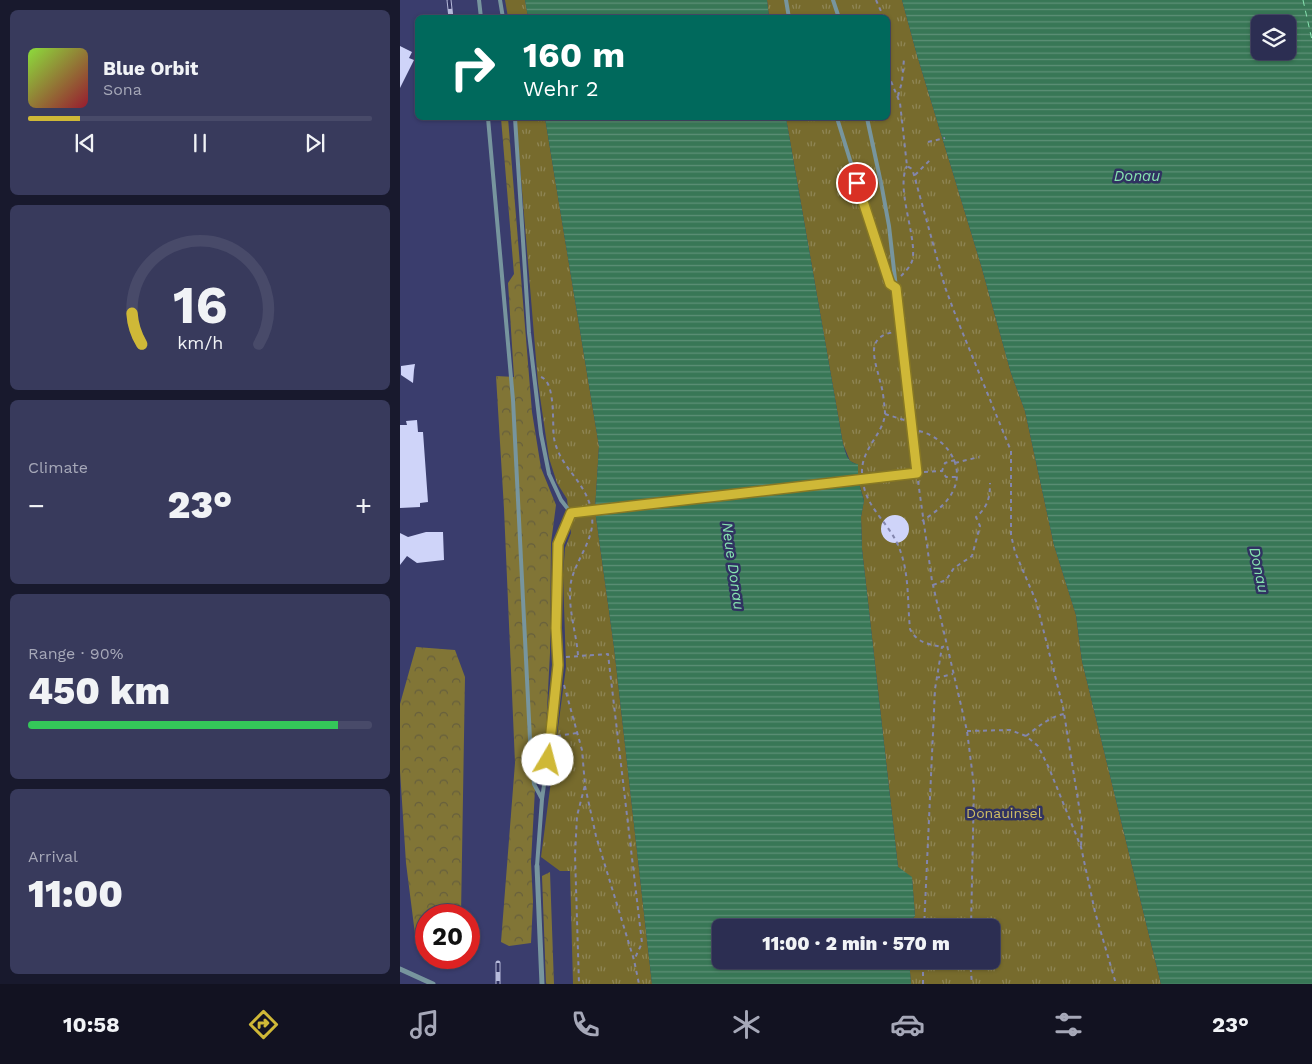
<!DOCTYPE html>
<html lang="en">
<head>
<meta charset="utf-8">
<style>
  :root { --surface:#2c2e52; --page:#383a5c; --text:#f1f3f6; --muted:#a6a8b8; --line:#484a69; --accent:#cfb837 }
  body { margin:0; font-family:"Work Sans",sans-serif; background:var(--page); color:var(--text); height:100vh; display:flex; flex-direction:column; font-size:19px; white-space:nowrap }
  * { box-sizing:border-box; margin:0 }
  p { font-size:16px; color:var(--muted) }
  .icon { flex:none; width:28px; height:28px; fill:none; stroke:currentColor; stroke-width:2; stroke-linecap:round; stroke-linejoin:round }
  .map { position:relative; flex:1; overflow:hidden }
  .details { display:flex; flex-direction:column; gap:10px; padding:10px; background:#18192d; width:400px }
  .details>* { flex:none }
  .hud { position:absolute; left:15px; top:15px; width:475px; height:105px; border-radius:8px; box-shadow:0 1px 4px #0004,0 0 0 1px var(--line); background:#00695c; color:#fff; overflow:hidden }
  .controls { position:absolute; left:851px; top:15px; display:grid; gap:10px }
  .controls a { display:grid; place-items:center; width:45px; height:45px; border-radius:8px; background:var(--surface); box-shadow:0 1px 4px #0004,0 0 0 1px var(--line); font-size:25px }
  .speed { position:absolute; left:15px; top:904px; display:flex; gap:10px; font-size:25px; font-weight:700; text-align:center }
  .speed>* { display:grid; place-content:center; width:65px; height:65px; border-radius:50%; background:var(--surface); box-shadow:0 1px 4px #0004,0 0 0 1px var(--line); line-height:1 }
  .speed .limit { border:8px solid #d22; background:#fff; color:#111 }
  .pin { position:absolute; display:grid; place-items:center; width:42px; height:42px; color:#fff; margin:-21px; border:2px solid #fff; border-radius:50%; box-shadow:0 1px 5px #0007 }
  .me { position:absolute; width:55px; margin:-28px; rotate:8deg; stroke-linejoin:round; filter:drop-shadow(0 0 4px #0008) }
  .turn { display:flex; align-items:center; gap:18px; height:105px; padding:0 25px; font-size:22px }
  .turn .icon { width:65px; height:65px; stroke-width:2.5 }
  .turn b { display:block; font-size:35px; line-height:42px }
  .big { font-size:38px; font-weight:800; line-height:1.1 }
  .details .widget { flex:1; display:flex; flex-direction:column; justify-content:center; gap:8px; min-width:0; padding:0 18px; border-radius:8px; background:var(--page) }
  .details .dial { align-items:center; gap:0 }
  .dial svg { height:130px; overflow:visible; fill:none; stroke:var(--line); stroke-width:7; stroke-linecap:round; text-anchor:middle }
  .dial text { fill:var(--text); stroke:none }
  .song { display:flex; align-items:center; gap:15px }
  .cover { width:60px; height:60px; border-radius:8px; background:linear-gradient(135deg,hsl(90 70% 55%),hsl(350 70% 35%)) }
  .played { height:5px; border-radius:2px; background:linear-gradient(90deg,var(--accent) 15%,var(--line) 15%) }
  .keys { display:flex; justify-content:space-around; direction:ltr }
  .heat { display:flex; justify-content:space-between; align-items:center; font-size:28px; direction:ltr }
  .charge { height:8px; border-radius:4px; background:linear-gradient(90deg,#34c759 90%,var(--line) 0) }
  .trip { position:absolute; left:312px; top:919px; width:288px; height:50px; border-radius:8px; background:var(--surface); box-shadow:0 1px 4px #0004,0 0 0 1px var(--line); font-weight:800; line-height:50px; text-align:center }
  .tab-bar { display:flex; height:80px; justify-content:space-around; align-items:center; background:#121221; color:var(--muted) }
  .tab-bar .icon { width:35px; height:35px }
  .tab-bar .current { color:var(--accent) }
  .tab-bar b { font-size:22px; color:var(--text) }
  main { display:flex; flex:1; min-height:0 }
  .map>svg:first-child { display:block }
</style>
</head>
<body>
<main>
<section class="details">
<div class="widget">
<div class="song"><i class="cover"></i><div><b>Blue Orbit</b><p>Sona</p></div></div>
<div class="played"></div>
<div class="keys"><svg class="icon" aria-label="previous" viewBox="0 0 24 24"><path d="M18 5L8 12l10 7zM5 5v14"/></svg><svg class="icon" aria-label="pause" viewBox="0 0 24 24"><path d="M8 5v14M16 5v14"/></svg><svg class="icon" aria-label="next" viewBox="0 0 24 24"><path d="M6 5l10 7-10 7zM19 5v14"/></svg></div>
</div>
<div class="widget dial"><svg viewBox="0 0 100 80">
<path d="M14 69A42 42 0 1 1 86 69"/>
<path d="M14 69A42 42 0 0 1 8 50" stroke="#cfb837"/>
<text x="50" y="56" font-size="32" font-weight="700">16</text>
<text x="50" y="72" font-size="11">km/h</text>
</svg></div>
<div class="widget"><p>Climate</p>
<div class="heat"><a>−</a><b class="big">23°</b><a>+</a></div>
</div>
<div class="widget"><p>Range · 90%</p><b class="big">450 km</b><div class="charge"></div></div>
<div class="widget"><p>Arrival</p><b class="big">11:00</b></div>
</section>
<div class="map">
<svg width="912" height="984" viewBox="0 0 912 984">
  <defs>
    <pattern id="forest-crowns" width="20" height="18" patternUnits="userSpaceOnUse" patternTransform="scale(1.25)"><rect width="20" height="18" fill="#817536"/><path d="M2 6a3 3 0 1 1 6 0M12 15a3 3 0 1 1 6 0" fill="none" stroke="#665f3d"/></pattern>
    <pattern id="park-tufts" width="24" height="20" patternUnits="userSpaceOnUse" patternTransform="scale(1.25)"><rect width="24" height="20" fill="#776b2d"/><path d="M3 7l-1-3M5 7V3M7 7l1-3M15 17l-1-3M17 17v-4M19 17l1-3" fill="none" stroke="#8f8656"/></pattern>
    <pattern id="water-rules" width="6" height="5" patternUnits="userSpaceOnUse" patternTransform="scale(1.25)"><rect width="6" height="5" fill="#387756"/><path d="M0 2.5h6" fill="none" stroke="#5d9077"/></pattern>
  </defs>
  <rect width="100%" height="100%" fill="#3a3d6d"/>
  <path fill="url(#forest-crowns)" d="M101 118H108L132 412 141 468 156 505 151 543 150 653 145 747 141 768 136 771 131 862 133 902 131 943 109 946 101 942 115 763 104 509 96 376 114 377 108 283 114 274Z
    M16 647 55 650 65 677 61 915H26V946L16 942 6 863 0 771V704Z
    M150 872 154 984H146L142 876Z"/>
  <path fill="url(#park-tufts)" d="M105 0H125L128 17H108Z
    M367 0H502L517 55 581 265 611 373 625 411 654 545 676 615 682 661 761 984H511L509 960H591V928L507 927V924L515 916 512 878 498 867 462 549 461 517 464 500 458 480V465L450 461 443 444 386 118H488V18L369 17Z
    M116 118H145L199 446 195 510 214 647 252 984H173L170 871H160L141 857 166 667 163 575 165 548 171 533 167 499 157 483 149 458 138 383Z"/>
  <path fill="url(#water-rules)" fill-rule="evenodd" d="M125 0H367L369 17H128Z
    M502 0H912V984H761L682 661 676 615 654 545 625 411 611 373 581 265 517 55ZM860 24H888V51H860Z
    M145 118H386L443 444C446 453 447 463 458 464V480L464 501 461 517 462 549 498 867 512 877 515 916 507 924V927L321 928V960H509L511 984H252L214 647 195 510 199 446Z"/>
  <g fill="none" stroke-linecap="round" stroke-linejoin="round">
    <path stroke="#87e3b0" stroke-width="1" stroke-dasharray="6 5" stroke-linecap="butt" d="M903 0 912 40"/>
  </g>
  <path fill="#cfd4f9" d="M0 46 12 52 9 58 14 60 0 88Z
    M15 364 14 370 13 383 1 375V366Z
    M17 420 18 432H23L28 502 20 503V507L0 508V425H7L6 421Z
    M481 529a14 14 0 1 1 28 0a14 14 0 1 1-28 0Z
    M26 532H43L44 560 17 563 7 556 0 565V533L8 537Z"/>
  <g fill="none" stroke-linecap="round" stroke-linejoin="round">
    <path stroke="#8386ad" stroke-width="2" stroke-dasharray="4 4" stroke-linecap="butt" d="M476 0 484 18
      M488 74 500 103 507 166 512 169 514 175 545 287 557 319 611 451V535L615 552 636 601 663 707 682 825 681 847
      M498 96 502 82 504 59
      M528 142 545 138
      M515 175 531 159
      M501 276C506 271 513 264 513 256 515 232 496 187 507 166
      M141 377C156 382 152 424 154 438 159 466 182 478 190 505
      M485 414 504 420
      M519 431C545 437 566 465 553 491 547 504 534 513 522 521
      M555 460 545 463 542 471 546 477H556
      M555 463 579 457
      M524 472 542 471
      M462 473C461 448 485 433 485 412 484 402 483 390 480 381 475 360 464 336 495 332
      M518 481 532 581 567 731 574 786 571 928
      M464 487C468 507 487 523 496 541 510 568 507 600 510 629 517 643 528 644 542 647
      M533 585 546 580 554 568 572 556 580 526 576 517C588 507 590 497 590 483
      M178 655C176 631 167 606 171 582 175 561 195 539 192 517
      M166 657 208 654 242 943 234 960
      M536 678 553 674
      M164 685 182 750 185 785 177 816 175 855 179 984
      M567 731 610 730 626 736 638 746 649 768 681 847 695 912 716 984
      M157 736 177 733
      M626 736C638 727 649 717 664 714
      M185 786 196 836 234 960 239 984
      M524 928 535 689 542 647 547 646
      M570 960 572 984
      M523 984V960"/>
    <path stroke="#77959e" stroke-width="4" d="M79 0 81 18
      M100 0 103 18
      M386 0 389 18
      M433 0 439 18
      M88 118 113 400 131 759 134 784 142 799
      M115 118 129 333 141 434 149 474 161 500 171 513 158 544 156 628 159 665 151 737 142 799 137 866
      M437 118 478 250 490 284 496 288
      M466 479 517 473 489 226 482 188 467 118
      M195 510 458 480"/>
    <path stroke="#77959e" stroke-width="5" d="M137 866 142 984
      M0 969 33 984"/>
    <g stroke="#b7bbdb" stroke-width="5">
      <path id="rail" d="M49 0 51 18
        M98 963V984"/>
    </g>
    <use href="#rail" stroke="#303261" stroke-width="3" stroke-dasharray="9" stroke-linecap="butt"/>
    <path stroke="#77959e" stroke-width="4" d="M458 480 466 479
      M171 513 195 510"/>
  </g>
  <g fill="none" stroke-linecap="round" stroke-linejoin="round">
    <g stroke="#877824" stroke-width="12">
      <path id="route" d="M148 760 158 665 156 628 158 544 171 513 517 473 496 288 490 284 457 183"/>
    </g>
    <use href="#route" stroke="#cfb837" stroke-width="9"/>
  </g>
  <g text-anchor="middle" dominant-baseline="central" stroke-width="5" stroke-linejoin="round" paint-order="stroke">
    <g font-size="14" fill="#d1bf64" stroke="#303261">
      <text x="604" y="813">Donauinsel</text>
    </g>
    <g font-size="15" font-style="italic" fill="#87e3b0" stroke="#303261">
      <text x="737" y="176">Donau</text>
      <text transform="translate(333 566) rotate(82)">Neue Donau</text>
      <text transform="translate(859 570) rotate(78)">Donau</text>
    </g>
  </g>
</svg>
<div class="controls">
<a><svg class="icon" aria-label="layers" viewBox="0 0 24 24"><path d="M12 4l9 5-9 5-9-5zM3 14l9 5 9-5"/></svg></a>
</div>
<div class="speed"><div class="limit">20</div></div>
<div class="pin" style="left:457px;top:183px;background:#d93025"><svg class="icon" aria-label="arrive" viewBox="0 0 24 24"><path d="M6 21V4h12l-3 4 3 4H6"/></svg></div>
<svg class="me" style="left:148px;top:760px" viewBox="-20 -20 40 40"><circle r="19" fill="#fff"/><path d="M0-13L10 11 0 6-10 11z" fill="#cfb837"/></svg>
<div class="trip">11:00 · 2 min · 570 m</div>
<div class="hud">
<div class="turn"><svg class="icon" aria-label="right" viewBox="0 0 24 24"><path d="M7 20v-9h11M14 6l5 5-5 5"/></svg><div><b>160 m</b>Wehr 2</div></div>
</div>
</div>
</main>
<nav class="tab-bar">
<b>10:58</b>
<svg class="icon current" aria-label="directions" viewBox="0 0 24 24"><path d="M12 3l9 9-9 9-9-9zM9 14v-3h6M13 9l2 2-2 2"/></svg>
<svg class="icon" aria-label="music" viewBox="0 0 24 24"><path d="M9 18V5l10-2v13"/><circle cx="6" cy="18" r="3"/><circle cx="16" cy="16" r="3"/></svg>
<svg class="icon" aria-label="phone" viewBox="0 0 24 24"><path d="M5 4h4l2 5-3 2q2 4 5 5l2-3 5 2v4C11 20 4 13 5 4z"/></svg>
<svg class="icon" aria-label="climate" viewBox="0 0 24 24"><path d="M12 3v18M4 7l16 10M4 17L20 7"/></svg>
<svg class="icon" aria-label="car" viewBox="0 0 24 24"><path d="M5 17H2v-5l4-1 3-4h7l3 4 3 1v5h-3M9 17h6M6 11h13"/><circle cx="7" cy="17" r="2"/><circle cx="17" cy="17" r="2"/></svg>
<svg class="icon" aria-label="filters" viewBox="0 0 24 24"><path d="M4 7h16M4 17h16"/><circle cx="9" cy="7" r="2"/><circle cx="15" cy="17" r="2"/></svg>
<b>23°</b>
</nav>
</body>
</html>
